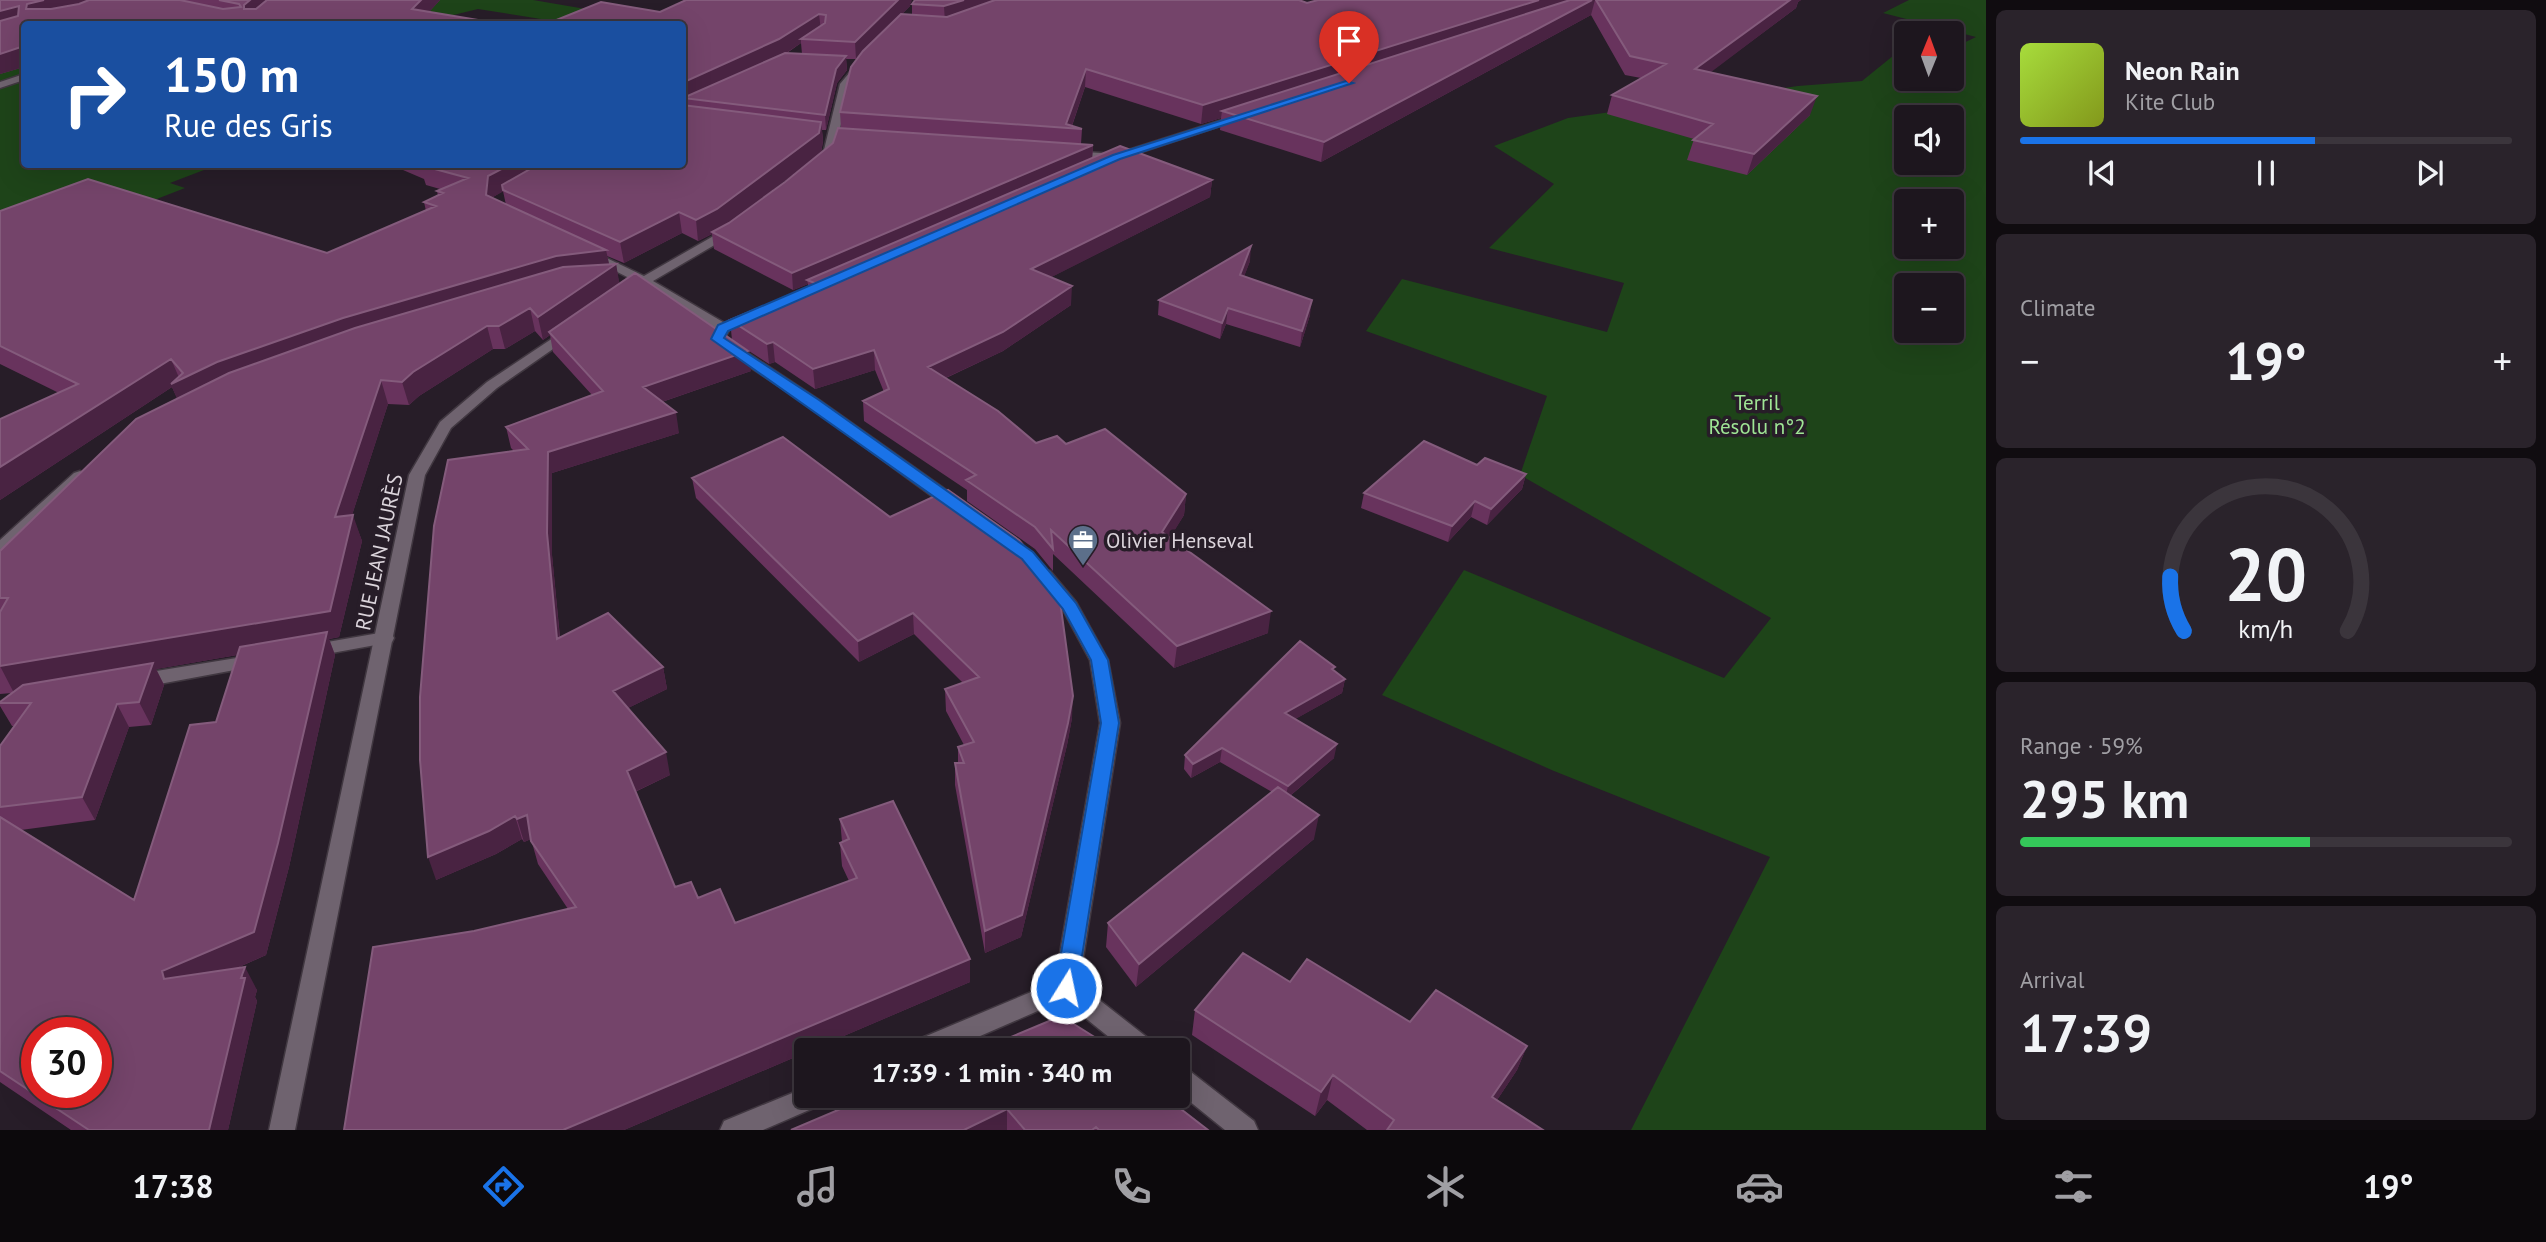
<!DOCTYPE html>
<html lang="en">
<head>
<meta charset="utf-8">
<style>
  :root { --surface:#1d161e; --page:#2a232b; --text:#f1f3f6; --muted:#a09fa4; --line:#3b353c; --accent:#1a73e8 }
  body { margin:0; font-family:"PT Sans",sans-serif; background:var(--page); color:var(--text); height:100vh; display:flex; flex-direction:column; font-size:26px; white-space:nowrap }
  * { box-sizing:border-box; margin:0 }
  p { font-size:23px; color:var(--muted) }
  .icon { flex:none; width:38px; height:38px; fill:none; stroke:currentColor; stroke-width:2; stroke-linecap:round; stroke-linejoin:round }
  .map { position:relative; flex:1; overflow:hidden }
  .panel { display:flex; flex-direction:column; gap:10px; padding:10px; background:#100c10; width:560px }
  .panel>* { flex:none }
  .banner { position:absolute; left:21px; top:21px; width:665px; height:147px; border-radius:7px; box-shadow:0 7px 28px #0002,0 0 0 2px var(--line); background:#1a4fa0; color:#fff; overflow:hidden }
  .needle { width:46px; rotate:1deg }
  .controls { position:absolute; left:1894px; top:21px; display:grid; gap:14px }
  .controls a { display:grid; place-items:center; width:70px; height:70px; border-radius:7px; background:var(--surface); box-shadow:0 7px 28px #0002,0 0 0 2px var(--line); font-size:35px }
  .speed { position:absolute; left:21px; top:1017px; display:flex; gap:14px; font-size:35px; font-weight:700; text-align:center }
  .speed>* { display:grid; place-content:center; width:91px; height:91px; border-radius:50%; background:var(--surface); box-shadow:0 7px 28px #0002,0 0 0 2px var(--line); line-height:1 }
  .speed .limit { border:10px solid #d22; background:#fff; color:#111 }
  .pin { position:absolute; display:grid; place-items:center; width:60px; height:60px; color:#fff; margin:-72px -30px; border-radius:50% 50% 50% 0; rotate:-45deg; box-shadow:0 0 7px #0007 }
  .pin .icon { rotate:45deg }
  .me { position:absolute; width:77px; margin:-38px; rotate:10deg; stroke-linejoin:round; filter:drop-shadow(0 0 5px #0008) }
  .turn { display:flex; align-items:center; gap:24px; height:147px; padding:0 28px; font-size:32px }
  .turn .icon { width:91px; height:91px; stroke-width:2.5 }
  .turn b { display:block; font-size:49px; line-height:60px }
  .big { font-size:52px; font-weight:600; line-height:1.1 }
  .panel .card { flex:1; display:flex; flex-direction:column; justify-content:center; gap:10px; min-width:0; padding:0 24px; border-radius:10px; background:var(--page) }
  .panel .dial { align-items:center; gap:0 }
  .dial svg { height:182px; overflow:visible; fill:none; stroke:var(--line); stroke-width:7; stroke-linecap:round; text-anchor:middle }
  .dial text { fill:var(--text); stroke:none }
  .song { display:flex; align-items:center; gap:21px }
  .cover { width:84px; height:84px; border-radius:10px; background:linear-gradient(135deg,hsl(80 70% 55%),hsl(70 70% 35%)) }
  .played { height:7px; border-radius:4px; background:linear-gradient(90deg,var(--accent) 60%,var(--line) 60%) }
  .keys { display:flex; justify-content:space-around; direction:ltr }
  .heat { display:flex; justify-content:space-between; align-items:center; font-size:38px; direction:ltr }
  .charge { height:10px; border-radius:5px; background:linear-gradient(90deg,#34c759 59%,var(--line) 0) }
  .trip { position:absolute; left:794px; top:1038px; width:396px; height:70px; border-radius:7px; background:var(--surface); box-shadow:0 7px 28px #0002,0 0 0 2px var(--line); font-weight:600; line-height:70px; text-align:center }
  .tab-bar { display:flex; height:112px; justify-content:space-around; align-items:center; background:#0c090c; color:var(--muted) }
  .tab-bar .icon { width:49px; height:49px }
  .tab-bar .on { color:var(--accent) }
  .tab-bar b { font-size:32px; color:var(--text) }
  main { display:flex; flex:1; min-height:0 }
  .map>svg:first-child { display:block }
</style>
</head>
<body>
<main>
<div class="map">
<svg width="1986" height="1130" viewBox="0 0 1986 1130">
  <rect width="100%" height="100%" fill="#271d28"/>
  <path fill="#1e4419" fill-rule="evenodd" d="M239 0H533L615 14 572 24 478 9 437 19 265 24Z
    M1909 0H1986V1130H1631L1770 857 1554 771 1382 695 1464 570 1724 678 1771 618 1520 475 1547 396 1366 331 1402 279 1607 332 1624 283 1489 248 1554 184 1494 146 1568 118 1798 86 1862 81 1904 47 1906 79H1951V49L1976 37 1883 13ZM1906 117H1951V163H1906ZM1906 201H1951V247H1906ZM1906 285H1951V331H1906Z
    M0 52 24 54V164L217 165 170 183 185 188 0 260Z"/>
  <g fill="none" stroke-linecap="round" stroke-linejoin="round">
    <g stroke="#413841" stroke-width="3">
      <path id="lane" d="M24 74V80L0 88V82Z
        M385 632 392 634 394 638 392 642 310 657 303 655 301 651 303 647 310 645Z
        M255 655 262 657 265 661 262 665 138 688 131 686 128 681 131 676 138 674Z"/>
    </g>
    <g stroke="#413841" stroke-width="3">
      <path id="street" d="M860 60 868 62 850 84 834 155 824 164H816L814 162 823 154 840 84Z
        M1238 115 1247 117 1117 160 1070 157 1064 154 1070 151 1116 154Z
        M731 226 735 227V233L653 281 728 325 730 328 725 338 819 400 963 502 965 506 963 510H951L809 406 712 342 710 339 715 329 644 287 631 295H621V289L635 281 582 254 588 250 592 251 644 276Z
        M571 326 576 327V333L497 388 451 428 425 475 295 1130H269L409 475 440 422 487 382Z
        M80 471 88 476 86 479 6 553 0 554V540L74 473Z
        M1044 570 1050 571 1076 602 1108 660 1120 723 1079 984 1153 1042 1157 1050H1125L1063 1000 948 1050H908L912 1042 1055 982 1100 723 1090 660 1062 608 1035 575Z
        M1178 1066 1187 1069 1254 1121 1258 1130H1225L1178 1092Z
        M807 1087V1096H827L823 1104 763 1130H720L724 1121Z"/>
    </g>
    <use href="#lane" fill="#6f636f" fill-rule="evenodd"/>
    <use href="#street" fill="#6f636f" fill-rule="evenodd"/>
  </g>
  <path fill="#68335d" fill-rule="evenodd" d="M0 0H440L429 12 484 21H554L660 12 910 6 902 14 912 15V4L1307 3 1318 0H1801L1798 2 1796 8 1710 72 1810 115 1747 175 1687 160 1694 139 1607 114 1612 95 1641 78 1625 75 1591 15 1321 162 1220 130 1221 118 1201 124 1085 87 1072 126 1082 129 1081 144 1093 145 1092 158 1212 180 1210 197 1051 277 1071 305 1003 351 946 378 1036 443 1066 444 1186 494 1184 515 1170 537 1268 633 1174 668 1053 554V571L1035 549 967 501V490L864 421 863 401 884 392 875 370 815 389 775 362 769 364 732 340 730 320 808 288V284L793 290 714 249 712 234 698 241 682 233 624 263 607 256 609 265 616 264 619 284 751 371 662 402 679 433 552 473V555L560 637 663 667 667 689 628 708 670 775 635 792 675 887 698 898 735 923 849 881 842 866 840 843 842 842 840 819 970 982 811 1050H807V1052L624 1130 474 931 568 909 538 864 531 839 524 842 522 839 496 854 436 880 514 451 511 448 506 427 592 395 553 352 550 335 543 340 535 331 505 349H493L419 396 409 405 388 404 352 515 362 541 339 637 329 639 335 655 289 867 266 955 237 968 257 990 255 997 257 1001 228 1130H71L0 1082V746L15 726H12L0 706V702L12 693 0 694V551L177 398 172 387 0 500V419L59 393 0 364V211L327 253 426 211 424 202 438 196 437 191 440 189 426 185 424 179 389 164H682L684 105 682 103V24H24V67L0 74ZM801 43 802 54 787 53ZM859 56 840 112 841 128 833 143 785 182 727 224 821 153 823 141 822 130H826L837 83 847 70 846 59H856ZM503 191 506 205 493 198V197ZM237 655 216 722 134 900 21 830 95 820 129 727 151 725 164 685 156 669Z
    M1250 261 1244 276 1310 315 1300 347 1226 324 1220 339 1158 315 1159 300Z
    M783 437 1072 718 1067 745 1021 937 985 953 955 785V763H958V747L964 745 946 711 945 689 963 683 914 634 859 662 696 498 692 478Z
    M1477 465 1526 474 1522 489 1487 525 1471 517 1448 542 1361 508 1364 493Z
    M1334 671 1345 679 1342 693 1295 719 1334 758 1290 796 1314 839 1136 987 1106 947 1108 923 1272 792 1220 762 1191 778 1184 769 1185 755Z
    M1290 982 1410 1022 1527 1046 1517 1070 1497 1100 1543 1130H1367L1327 1100 1315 1116 1192 1035 1195 1010Z
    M871 1096 1208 1130H791Z"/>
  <path fill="#492342" d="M44 0H110L34 21 26 9 27 4Z
    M250 0H276L249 24 244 9V5Z
    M421 0H440L418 24 412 9Z
    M898 0H912L910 6 856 59 855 42Z
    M964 0H1014L945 23 944 6Z
    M1539 0H1587L1222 111 1221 118 1201 124 1203 105Z
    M1592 0H1595L1591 15 1321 162 1324 142Z
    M1790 0H1801L1798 2 1796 8 1690 88 1695 69Z
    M19 6 26 23 0 30V11Z
    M819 14 821 31 801 39V43L780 57 683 98 682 103V83Z
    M24 46V67L0 74V54Z
    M846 56 847 70 837 83 826 130 825 115 836 69Z
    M1086 69 1085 87 1071 128 1066 124Z
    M1817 96 1810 115 1747 175 1754 154Z
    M821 122 823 141 821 153 720 230 712 232V234L698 241 696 220Z
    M1093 145 1092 161 807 280 808 284 793 290 792 273Z
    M511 164H554L493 197 491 216 486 195 488 176Z
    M1212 180 1210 197 1030 288 1031 269Z
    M679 212 682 233 624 263 620 242Z
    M1251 246 1250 261 1239 290 1240 275Z
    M606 250 610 268 616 264 620 286 549 332 550 335 543 340 538 317 603 273 181 408 172 387 0 500V467L171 359 180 380 217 362 343 318 556 256Z
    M1072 286 1071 305 1003 351 928 386V367Z
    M1312 300 1310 315 1300 347 1302 331Z
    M530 308 535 331 505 349 499 326Z
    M1228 308 1226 324 1220 339 1222 323Z
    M487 326 493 349 419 396 409 405 402 382 413 372Z
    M773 342 775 362 769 364 767 344Z
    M874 350 875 370 815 389 813 369Z
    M748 351 751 371 647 407 643 387Z
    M381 380 388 404 343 543 335 517Z
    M676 412 679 433 552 473V555L562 661 557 639 547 533 548 452Z
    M1526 474 1522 489 1487 525 1491 509Z
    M1186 494 1184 515 1161 553 1162 532Z
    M1475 501 1471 517 1448 542 1452 526Z
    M353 515 362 541 339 637 329 639 335 655 289 867 266 955 175 995 164 979 162 971 325 640 156 669 164 685 151 725 139 702 14 693 0 666Z
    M1271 611 1268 633 1174 668 1177 646Z
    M913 613 914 634 859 662 858 641Z
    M663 667 667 689 618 713 613 691Z
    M1345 679 1342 693 1283 726 1285 713Z
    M1073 696 1072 718 1067 745 1021 937 985 953V931Z
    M117 704 129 727 95 820 82 797Z
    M1337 744 1334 758 1285 800 1288 786Z
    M1222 748 1220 762 1191 778 1193 764Z
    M666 752 670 775 632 793 627 771Z
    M527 815 534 838 524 842 517 819Z
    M1319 815 1314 839 1136 987 1139 964Z
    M515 816 522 839 496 854 436 880 428 857Z
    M970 959V982L811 1050H807V1052L624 1130H563Z
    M245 967 257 990 255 997 257 1001 228 1130H209Z
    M1527 1046 1517 1070 1483 1121 1492 1097Z
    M1333 1075 1327 1100 1315 1116 1321 1092Z
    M1007 1109V1130H964Z"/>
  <path fill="#74446a" stroke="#845b7c" stroke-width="2" fill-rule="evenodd" d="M0 0H44L27 4 26 9H51L79 4 89 0H180L223 9 241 7 239 4 219 0H250L244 5V9H256L267 0H421L412 9 484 21H554L601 2 660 12 686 0H898L855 42 801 39 825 23 826 15 819 14 779 39 682 83V24H24V46L0 54V21L18 16 19 6 0 11Z
    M915 0H964L944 6 912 4Z
    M995 0H1299L1307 3 1318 0H1539L1203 105 1086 69 1066 124 1082 129 840 112 851 67 863 51 901 14 947 17Z
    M1570 0H1592L1324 142 1222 111Z
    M1596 0H1790L1695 69 1817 96 1754 154 1693 140 1713 124 1612 95 1666 64 1630 56Z
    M785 53 846 56 836 69 825 115 683 98Z
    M682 105 821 122 819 133 717 209 696 220 679 212 620 242 503 190 502 185 539 164H682Z
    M838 128 1093 145 792 273 712 232 729 223 785 182 833 143Z
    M1120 146 1212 180 1031 269 1072 286 1003 332 928 367 998 411 1036 443 1057 436 1066 444 1105 429 1186 494 1162 532 1271 611 1177 646 1051 530 1053 549 1035 527 966 480 976 475 863 401 889 389 874 350 813 369 773 342 767 344 730 320 817 284 807 280Z
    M511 164 488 176 486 195 606 250 556 256 343 318 217 362 171 384 183 373 171 359 0 467V419L78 384 0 346V211L88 179 327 253 436 206 424 202 443 193 437 191 468 178 420 165Z
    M1251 246 1240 275 1312 300 1302 331 1228 308 1222 323 1159 300Z
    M616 264 538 317 530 308 499 326H487L413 372 402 382 381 380 335 517 353 515 330 611 0 666V612L8 598H0V551L136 419 229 373 355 328 563 267Z
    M635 273 748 351 643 387 676 412 548 452 547 533 557 639 608 613 663 667 613 691 666 752 627 771 675 887 691 882 698 898 720 889 735 923 857 878 840 843 849 839 840 819 893 801 970 959 563 1130H344L373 947 474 931 576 907 531 841 527 815 517 819 515 816 489 831 428 857 420 760V697L434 526 448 460 528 449 506 427 603 391 549 332Z
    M783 437 890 517 948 490 1019 540 1058 586 1073 696 1068 723 1022 915 985 931 955 763H964L958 747 974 742 945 689 979 677 913 613 858 641 692 478Z
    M1424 441 1477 465 1485 458 1526 474 1491 509 1475 501 1452 526 1364 493Z
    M327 632 278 843 254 932 162 971 164 979 245 967 241 978H245L209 1130H89L0 1071V817L134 900 190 725 216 722 240 647ZM37 1032H96V1092H37Z
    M1300 641 1335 667 1332 669 1345 679 1285 713 1337 744 1288 786 1222 748 1193 764 1185 755Z
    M153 663 139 702 117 704 82 797 0 807V746L31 703H0V702L23 685Z
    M1278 787 1319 815 1139 964 1108 923Z
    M1243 953 1290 982 1307 959 1410 1022 1436 990 1527 1046 1492 1097 1543 1130H1387L1394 1120 1333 1075 1321 1092 1195 1010Z
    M1061 1016 1104 1043 1114 1050H980Z
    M871 1096H1164L1208 1130H1099L1096 1127 1092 1130H1025L1007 1109 964 1130H791Z"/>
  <path fill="#1a73e8" stroke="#114b97" stroke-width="2" d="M1346 81 1353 83 1120 159 728 331 724 338 819 400 1033 552 1076 603 1108 660 1119 723 1077 988 1074 995 1066 998 1058 995 1055 988 1101 723 1091 660 1063 609 1022 559 711 339 718 325 1113 155Z"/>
  <defs>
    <g id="office-pin" transform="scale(1.575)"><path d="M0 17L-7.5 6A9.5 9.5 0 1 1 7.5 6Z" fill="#5c6f8a" stroke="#271d28"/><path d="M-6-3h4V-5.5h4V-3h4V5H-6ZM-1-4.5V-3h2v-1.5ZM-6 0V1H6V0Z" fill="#fff"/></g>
  </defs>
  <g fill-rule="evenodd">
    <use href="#office-pin" x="1083" y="540"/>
  </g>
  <g text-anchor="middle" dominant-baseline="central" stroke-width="7" stroke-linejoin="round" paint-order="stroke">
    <g font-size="21" fill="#9fe695" stroke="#271d28">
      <text x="1757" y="402">Terril<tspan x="1757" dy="24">Résolu n°2</tspan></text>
    </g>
    <g font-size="21" fill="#dbd4db" stroke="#271d28" text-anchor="start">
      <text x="1106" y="540">Olivier Henseval</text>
    </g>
    <g font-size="21" fill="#dbd4db" stroke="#271d28">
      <text transform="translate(379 552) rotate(-78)">RUE JEAN JAURÈS</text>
    </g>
  </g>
</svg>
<div class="controls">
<a><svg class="needle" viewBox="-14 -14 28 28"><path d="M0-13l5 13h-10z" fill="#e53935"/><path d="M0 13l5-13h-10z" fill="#a09fa4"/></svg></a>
<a><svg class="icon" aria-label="sound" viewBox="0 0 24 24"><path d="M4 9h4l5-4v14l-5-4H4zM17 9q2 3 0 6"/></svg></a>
<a>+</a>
<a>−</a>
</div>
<div class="speed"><div class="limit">30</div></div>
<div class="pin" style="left:1349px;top:83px;background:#d93025"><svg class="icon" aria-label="arrive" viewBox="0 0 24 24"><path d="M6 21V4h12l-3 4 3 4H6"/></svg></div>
<svg class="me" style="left:1066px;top:988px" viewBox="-20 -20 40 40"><circle r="17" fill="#1a73e8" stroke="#fff" stroke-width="3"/><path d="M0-11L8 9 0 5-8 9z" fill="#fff"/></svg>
<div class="trip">17:39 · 1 min · 340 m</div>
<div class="banner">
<div class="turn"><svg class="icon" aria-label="right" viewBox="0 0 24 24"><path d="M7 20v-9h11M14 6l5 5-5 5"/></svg><div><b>150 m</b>Rue des Gris</div></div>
</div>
</div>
<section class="panel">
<div class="card">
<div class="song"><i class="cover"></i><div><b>Neon Rain</b><p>Kite Club</p></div></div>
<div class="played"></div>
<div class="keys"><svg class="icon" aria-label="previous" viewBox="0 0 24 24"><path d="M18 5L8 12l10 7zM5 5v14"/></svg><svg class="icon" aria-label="pause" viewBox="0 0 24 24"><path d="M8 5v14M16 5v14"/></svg><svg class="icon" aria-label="next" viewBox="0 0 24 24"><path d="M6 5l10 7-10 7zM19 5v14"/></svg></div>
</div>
<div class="card"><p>Climate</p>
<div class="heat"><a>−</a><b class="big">19°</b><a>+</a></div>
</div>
<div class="card dial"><svg viewBox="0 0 100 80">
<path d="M14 69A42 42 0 1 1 86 69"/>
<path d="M14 69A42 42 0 0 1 8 45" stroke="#1a73e8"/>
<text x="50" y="56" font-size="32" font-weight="700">20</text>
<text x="50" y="72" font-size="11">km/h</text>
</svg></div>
<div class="card"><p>Range · 59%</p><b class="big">295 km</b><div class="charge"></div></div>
<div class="card"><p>Arrival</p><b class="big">17:39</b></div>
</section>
</main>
<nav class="tab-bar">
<b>17:38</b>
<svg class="icon on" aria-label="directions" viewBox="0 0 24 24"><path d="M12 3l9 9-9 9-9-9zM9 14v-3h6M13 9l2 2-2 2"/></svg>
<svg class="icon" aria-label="music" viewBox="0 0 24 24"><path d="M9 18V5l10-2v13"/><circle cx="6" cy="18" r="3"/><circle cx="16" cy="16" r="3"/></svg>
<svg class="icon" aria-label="phone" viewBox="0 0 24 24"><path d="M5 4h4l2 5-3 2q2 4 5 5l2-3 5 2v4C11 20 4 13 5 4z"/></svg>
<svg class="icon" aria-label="climate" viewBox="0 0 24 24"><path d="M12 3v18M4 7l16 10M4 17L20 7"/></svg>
<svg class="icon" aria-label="car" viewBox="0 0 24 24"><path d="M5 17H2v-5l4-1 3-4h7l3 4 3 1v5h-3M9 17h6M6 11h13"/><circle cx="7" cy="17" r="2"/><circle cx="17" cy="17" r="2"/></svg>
<svg class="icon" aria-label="filters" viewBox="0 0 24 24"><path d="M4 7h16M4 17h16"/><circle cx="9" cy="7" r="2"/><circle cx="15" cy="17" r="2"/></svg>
<b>19°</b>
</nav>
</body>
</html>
